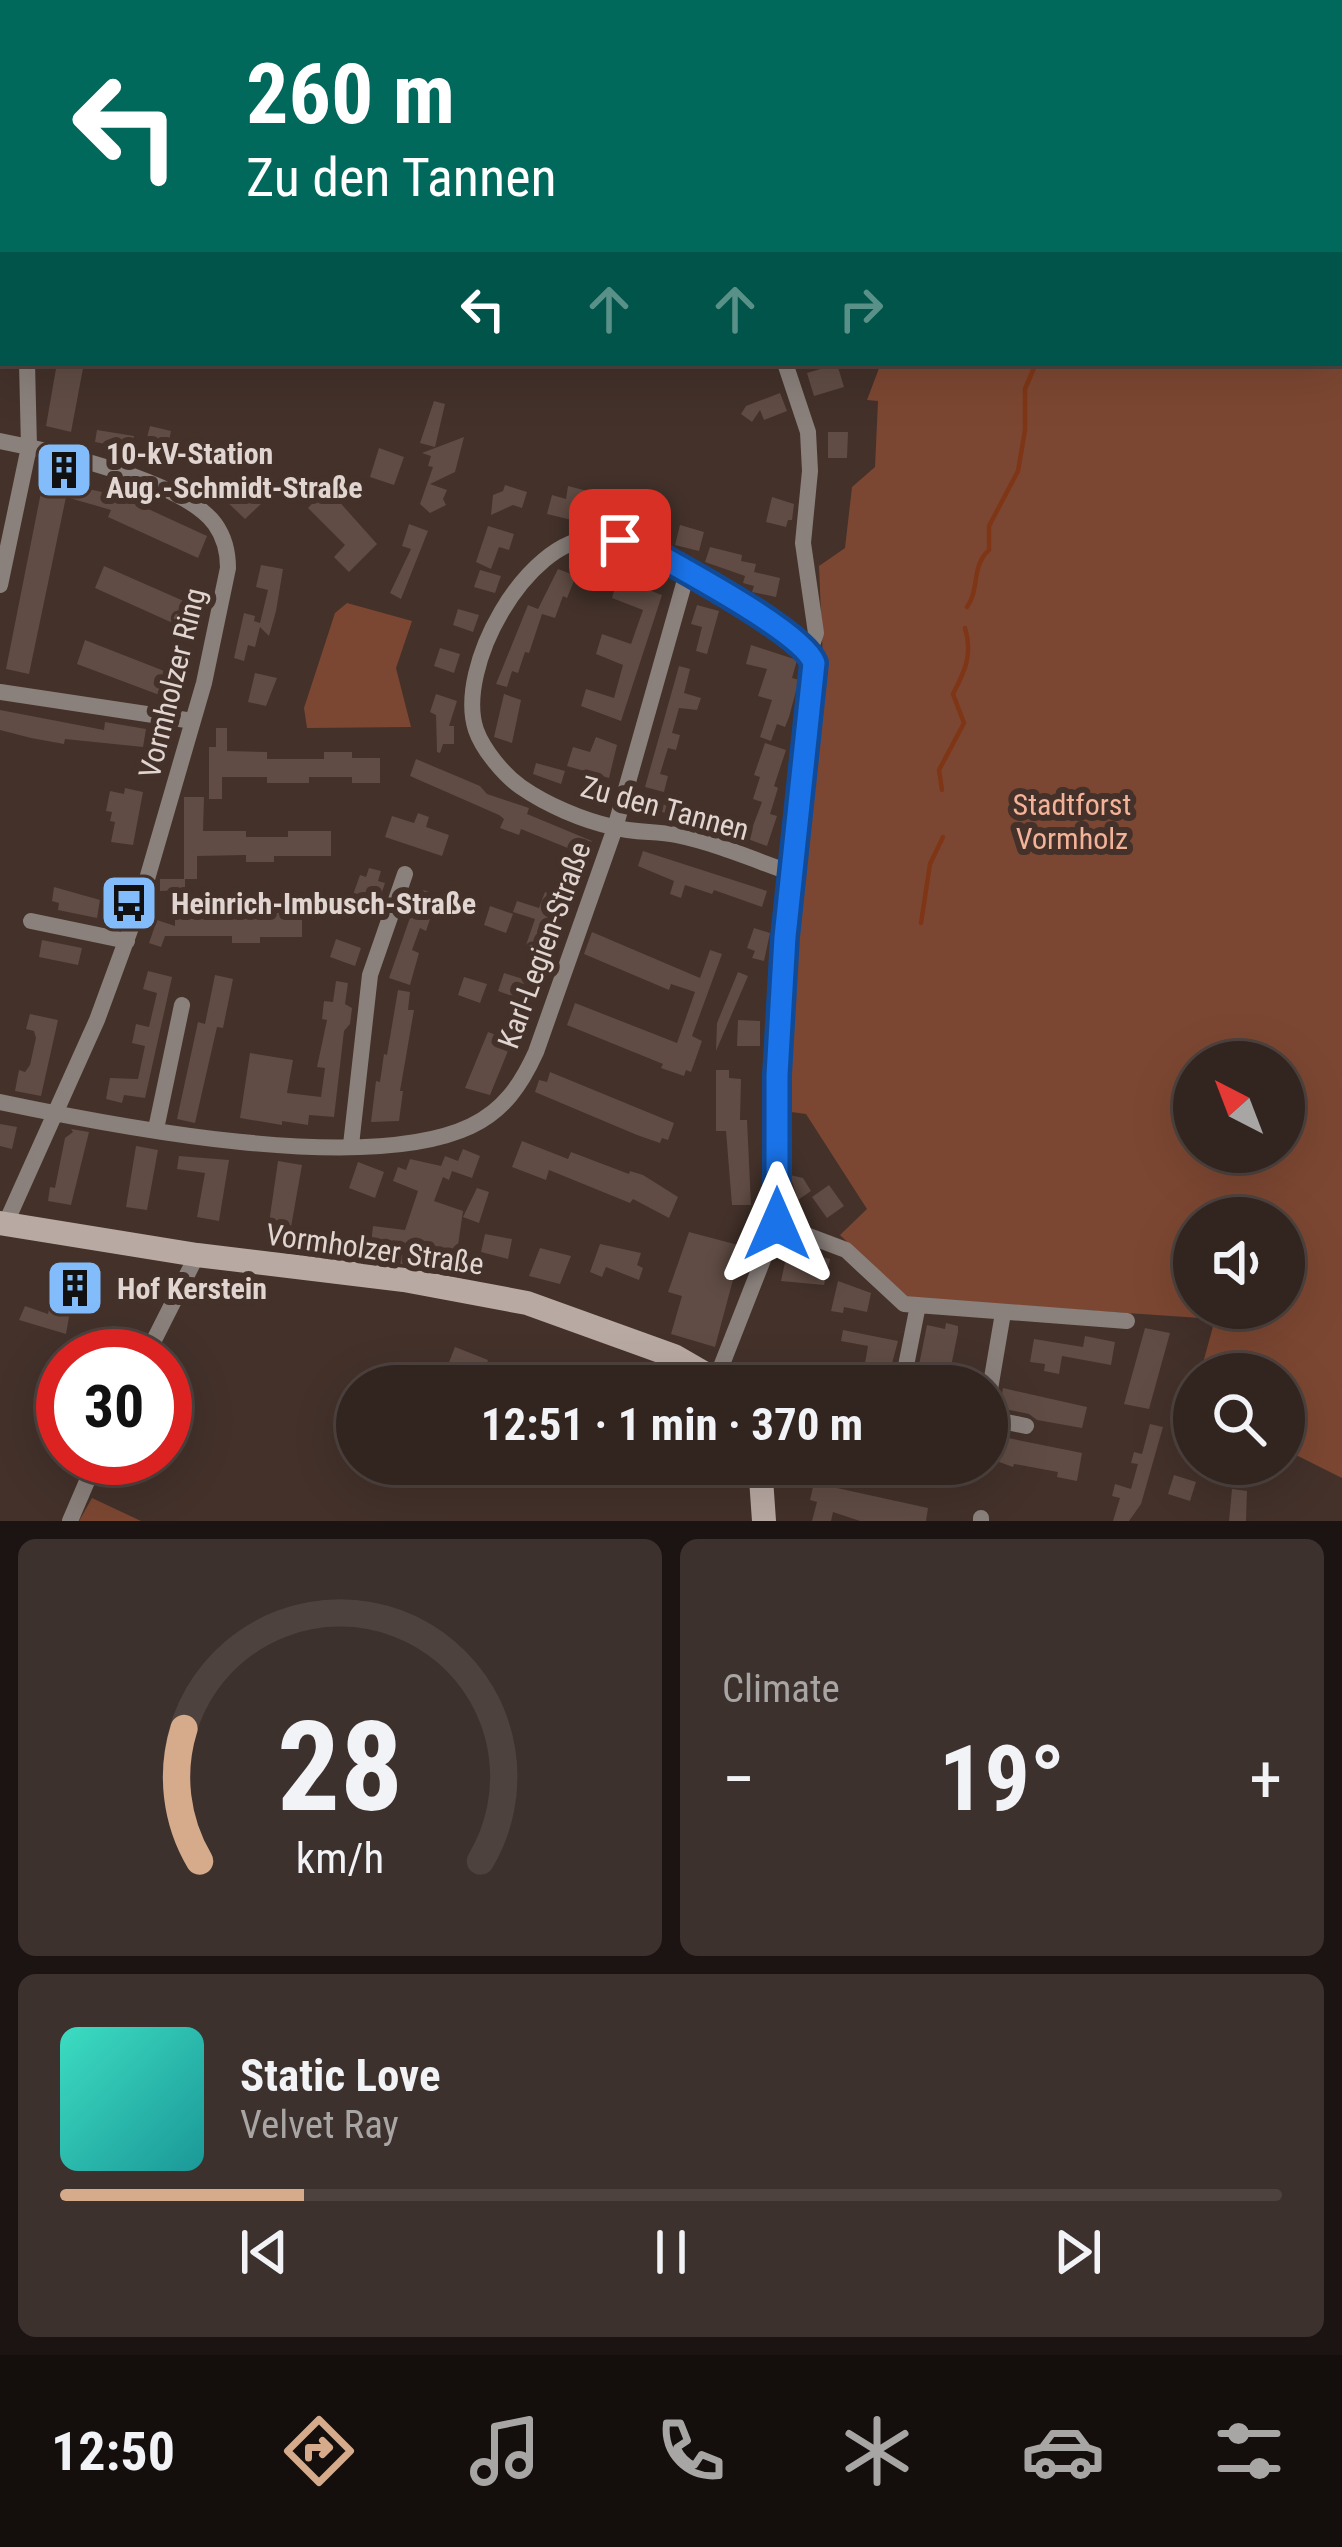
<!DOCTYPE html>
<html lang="en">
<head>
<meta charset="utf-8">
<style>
  :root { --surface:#322520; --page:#3d312d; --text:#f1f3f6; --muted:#a8a5a5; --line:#4d423e; --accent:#d6ab8b }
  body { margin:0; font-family:"Roboto Condensed",sans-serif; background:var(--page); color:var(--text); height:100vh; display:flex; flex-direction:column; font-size:45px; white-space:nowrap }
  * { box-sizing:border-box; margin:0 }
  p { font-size:39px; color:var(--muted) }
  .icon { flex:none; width:66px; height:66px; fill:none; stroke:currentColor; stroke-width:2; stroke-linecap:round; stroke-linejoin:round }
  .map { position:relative; height:1521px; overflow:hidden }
  .details { display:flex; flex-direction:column; gap:18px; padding:18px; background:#1c1412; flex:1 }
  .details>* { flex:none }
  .hud { position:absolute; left:0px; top:0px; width:1344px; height:366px; box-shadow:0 12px 48px #0002,0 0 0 3px var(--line); background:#00695c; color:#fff; overflow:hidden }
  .needle { width:78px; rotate:318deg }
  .tools { position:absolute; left:1173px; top:1041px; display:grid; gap:24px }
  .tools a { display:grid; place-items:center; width:132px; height:132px; border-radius:50%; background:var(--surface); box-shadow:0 12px 48px #0002,0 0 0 3px var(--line); font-size:60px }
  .speed { position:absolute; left:36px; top:1329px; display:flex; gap:24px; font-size:60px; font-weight:700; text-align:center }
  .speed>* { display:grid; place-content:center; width:156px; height:156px; border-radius:50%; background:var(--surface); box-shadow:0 12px 48px #0002,0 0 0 3px var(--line); line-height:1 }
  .speed .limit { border:18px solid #d22; background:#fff; color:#111 }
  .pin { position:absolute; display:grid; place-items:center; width:102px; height:102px; color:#fff; margin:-51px; border-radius:24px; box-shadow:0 6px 18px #0006 }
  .me { position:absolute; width:132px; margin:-66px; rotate:0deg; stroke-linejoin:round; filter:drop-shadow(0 0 9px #0008) }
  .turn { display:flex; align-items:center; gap:42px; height:252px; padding:0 48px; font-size:54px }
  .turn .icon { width:156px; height:156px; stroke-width:2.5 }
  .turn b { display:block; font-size:84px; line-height:102px }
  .lanes { display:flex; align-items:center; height:114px; padding:0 48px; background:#0003; justify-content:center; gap:60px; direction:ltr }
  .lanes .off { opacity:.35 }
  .big { font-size:90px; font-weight:700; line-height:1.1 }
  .details .widget { flex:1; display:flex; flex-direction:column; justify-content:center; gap:18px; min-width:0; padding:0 42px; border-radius:18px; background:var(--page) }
  .details .dial { align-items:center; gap:0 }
  .dial svg { height:312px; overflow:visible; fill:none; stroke:var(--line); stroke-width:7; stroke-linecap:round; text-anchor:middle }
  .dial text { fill:var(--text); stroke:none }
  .song { display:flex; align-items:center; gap:36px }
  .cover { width:144px; height:144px; border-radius:18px; background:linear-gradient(135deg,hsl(170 70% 55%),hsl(180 70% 35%)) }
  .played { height:12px; border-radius:6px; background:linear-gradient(90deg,var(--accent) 20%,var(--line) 20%) }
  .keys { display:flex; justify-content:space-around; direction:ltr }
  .heat { display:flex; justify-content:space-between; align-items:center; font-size:66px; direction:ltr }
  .details .tiles { flex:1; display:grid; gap:18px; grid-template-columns:1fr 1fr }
  .widget:last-child { grid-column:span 2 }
  .trip { position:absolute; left:336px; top:1365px; width:672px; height:120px; border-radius:60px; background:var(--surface); box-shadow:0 12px 48px #0002,0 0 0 3px var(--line); font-weight:700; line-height:120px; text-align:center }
  .menu { display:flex; height:192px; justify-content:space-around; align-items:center; background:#140f0d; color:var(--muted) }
  .menu .icon { width:84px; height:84px }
  .menu .active { color:var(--accent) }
  .menu b { font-size:54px; color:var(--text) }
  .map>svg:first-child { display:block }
</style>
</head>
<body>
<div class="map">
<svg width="1342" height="1521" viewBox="0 0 1342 1521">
  <rect width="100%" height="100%" fill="#43312a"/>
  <path fill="#7c4732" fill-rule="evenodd" d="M573 0H1342V1478L1284 1449V1374H1200L1215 1319 905 1298 840 1235 867 1209 806 1114 784 1111 790 933 823 661 819 566 845 548 852 487 875 467 878 401 867 400 881 363H1341V3ZM1194 1062H1284V1152H1194ZM1194 1218H1284V1308H1194Z
    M347 603 412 621 396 668 411 727 307 728 304 708 335 613Z
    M92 1498 141 1521H79Z"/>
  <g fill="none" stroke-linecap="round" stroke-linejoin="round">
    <path stroke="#7f3616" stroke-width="4.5" d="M902 0V3
      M967 607C980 589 971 566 989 550V526L1018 471 1025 430V389L1036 363
      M942 790 939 770 964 723 953 694C965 671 973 654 965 628
      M921 923 930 864 943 837"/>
  </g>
  <path fill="#604c44" d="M57 363H84L71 432 46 426Z
    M837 364 844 387 814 396 807 373Z
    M780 393 787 411 764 420 760 410 752 422 741 414 746 406Z
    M434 401 445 404 435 447 420 443Z
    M150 426 171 431 167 450 145 445Z
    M97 430 134 436 132 449 95 442Z
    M828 432H848L847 458H828Z
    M464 437 455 472 430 484 447 490 443 499 446 505 430 513 420 504 433 467 428 466 431 456 422 453Z
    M379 448 404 457 394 485 370 477Z
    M45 472 68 476 66 484 120 496 207 536 198 558 108 517 111 510 66 497 29 674 6 669Z
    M242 482 262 503 245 519 224 499Z
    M505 485 527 492 522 508 513 505 491 515 493 495 503 491Z
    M568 486 664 511 659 530 599 515 582 516 580 522 547 514 552 495 566 499Z
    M327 488 377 544 349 572 334 557 345 545 308 508Z
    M772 497 794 504 792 520H788L786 527 766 522Z
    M409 524 428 531 401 599 390 593 411 549 402 546Z
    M680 525 704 532 699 551 675 545Z
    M488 526 514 534 509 550 499 547 491 569 476 562Z
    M710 547 742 555 741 561 756 564 754 572 780 578 776 597 752 592 754 586 743 583 745 576 705 562Z
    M598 557 623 564 625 557 640 562 633 584 662 595 621 721 581 706 586 689 614 698 623 665 596 654 602 634 631 644 643 610 612 598 618 577 594 570Z
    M261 565 283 569 276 611 269 636 260 627 255 647 248 645 244 661 234 658 244 613 255 616 254 621 260 623 268 590 256 587Z
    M104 566 195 606 186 629 95 588Z
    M558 569 576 576 567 598 563 596 555 618 542 614 529 653 525 652 518 673 512 671 507 687 496 684 528 605 538 609Z
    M480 570 501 576 495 593 474 587Z
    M697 605 719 611 707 654 696 651 702 627 691 624Z
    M458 609 479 615 473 632 453 625Z
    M85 640 177 676 170 699 77 664Z
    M751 645 797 660 792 678 799 680 789 717 785 727 777 724 771 741 760 737 772 700 758 696 767 669 746 664Z
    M440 648 460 654 454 673 434 666Z
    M679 666 690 669 684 693 701 698 697 710 679 708 672 733 680 735 676 750 668 748 660 774 668 776 664 792 645 787Z
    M255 673 277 678 266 706 248 702Z
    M436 694 457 701 449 726H454V744H443L440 753 437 752 436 715 430 712Z
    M504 694 521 700 512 743 494 737Z
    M0 710 104 730 105 722 146 729 143 747 65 739 64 744 31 738 0 730Z
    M216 728H227V751L267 752V759H324V752H352V758H380V783H352V777H309V783H267V777H222V799H209V747H216Z
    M596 737 617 745 609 778 567 766 573 747 590 752Z
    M765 743 786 750 774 786 778 788 770 814 777 816 767 846 748 839 762 802 753 799 760 777 754 775Z
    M416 759 480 786 487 794 529 808 527 814 592 841 588 852 576 847 575 851 521 829 519 835 500 828 504 819 499 815 410 776Z
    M536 763 565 771 561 784 533 774Z
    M125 788 143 792 133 845 111 842 115 822 110 821 112 812 106 811 110 791 124 794Z
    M184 797H204L203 831H246V837H288V831H331V856H274V862H246V855L197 856V879H185V890L160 891V879H184Z
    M664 797 717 811 711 827 662 812Z
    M418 813 429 817 426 827 449 835 442 856 385 837 392 816 414 823Z
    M643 851 767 891 762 907 714 890 712 894 685 885 681 898 670 894 674 881 638 866Z
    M369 868 381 871 378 881 385 883 375 912 368 909 365 918 353 914 356 905 350 903 360 875 366 877Z
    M54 887 100 900 97 918 58 910 59 903 52 901Z
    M420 889 438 895 426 931 420 928 412 950 419 953 410 985 389 978Z
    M545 892 557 896 553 909 565 913 555 941 543 937 538 949 526 945 535 919 513 912 517 901 539 908Z
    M490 906 513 914 506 933 484 925Z
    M175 912H217V918H260V912H302V937H260V943H232V936H165L161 947 149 943 157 920 175 926Z
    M754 928 770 933 764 961 752 958 755 951 747 948Z
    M592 932 700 978 710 950 722 954 692 1036 702 1041 691 1072 686 1070 684 1076 661 1068 663 1064 567 1025 575 1003 677 1043 695 992 671 984 669 990 584 954Z
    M336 939 361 948 355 966 330 957Z
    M42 940 82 948 78 965 39 957Z
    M148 971 172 977 145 1098 124 1095 122 1103 106 1099 110 1078 138 1079 145 1046 132 1043 136 1024 149 1027 157 993 143 989Z
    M738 972 748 976 716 1051 717 1023Z
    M504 973 526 980 520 999 498 991Z
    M215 975 233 979 223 1028 217 1027 195 1123 177 1119 198 1022 205 1024Z
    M464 977 487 984 480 1003 458 995Z
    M336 981 348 983 345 1004 352 1008 350 1024 344 1031 334 1117 309 1115 308 1125 282 1121V1125L240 1118 250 1053 293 1060 287 1093 321 1097 325 1068 317 1067 327 1020 322 1019 324 1001 333 1002Z
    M398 990 410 992 408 1010H414L400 1091H403L399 1121 371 1122 376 1081 380 1082 384 1054 387 1055Z
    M30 1014 58 1020 41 1096 15 1091 19 1070 25 1072 30 1065 36 1038 34 1031 26 1029Z
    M738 1020 760 1021V1046H737Z
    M488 1032 512 1041 490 1095 465 1088Z
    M716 1070H729V1078L741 1079 740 1120H747L751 1205H732L726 1131H716Z
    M550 1072 674 1123 668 1140 662 1138 660 1143 637 1135 535 1092 539 1080 547 1082Z
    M0 1124 17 1127 12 1149 0 1146Z
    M71 1129 89 1132 71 1205 48 1201 50 1187 55 1188 65 1138 73 1132Z
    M522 1141 568 1159 571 1152 629 1174 630 1171 643 1175 678 1197 669 1218 633 1199 630 1203 549 1170 546 1180 512 1167Z
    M136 1146 158 1150 147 1210 126 1207Z
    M463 1149 480 1156 472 1178 452 1171 449 1180 443 1177 434 1201 463 1211 454 1272 375 1260 377 1245 371 1244 373 1226 405 1230 418 1191 393 1181 398 1167 406 1170 410 1159 441 1166 445 1156 458 1161Z
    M179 1156 229 1160 219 1221 197 1217 205 1173 177 1169Z
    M278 1161 302 1165 291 1227 269 1223Z
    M358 1162 384 1172 375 1198 349 1188Z
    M790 1175 803 1178 811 1191 798 1200Z
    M829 1185 844 1206 827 1218 812 1197Z
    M477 1188 489 1192 479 1223 463 1217Z
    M689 1232 742 1246 715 1347 671 1334 682 1296 668 1292Z
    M485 1234 512 1239 508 1259 481 1252Z
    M600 1244 641 1253 637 1265 643 1268 639 1280 606 1267 602 1277 590 1272Z
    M540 1248 571 1256 560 1284 529 1276Z
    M788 1249 830 1259 824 1285 781 1281Z
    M56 1277 96 1283 92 1308 71 1305 66 1334 19 1320 25 1306 48 1314Z
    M838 1281 871 1293 867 1312 844 1307 843 1313 831 1311Z
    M946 1323 958 1326V1332L947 1386 915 1385 927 1325 945 1329Z
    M1145 1328 1170 1333 1149 1409 1124 1404Z
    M843 1330 898 1341 886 1386H853L857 1368 864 1369 868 1346 841 1341Z
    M1085 1336 1115 1342 1111 1365 1062 1356 1059 1374 1044 1371 1045 1364 1030 1362 1034 1339 1083 1347Z
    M455 1347 488 1360 480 1383 446 1370Z
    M1003 1388 1087 1407 1082 1428 1037 1420 1029 1414 1000 1408Z
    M1150 1424 1163 1427 1141 1504 1129 1521H1113L1120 1498 1112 1496 1115 1484 1131 1489 1138 1464 1131 1463 1134 1452 1142 1454Z
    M998 1436 1082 1453 1077 1481 1057 1477 1058 1472 1014 1464 1013 1467 994 1460Z
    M714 1464H744V1477L700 1482 698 1470 714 1467Z
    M1174 1475 1196 1482 1190 1501 1168 1494Z
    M814 1483 928 1508 926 1521H860L833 1512 831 1521H812L817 1502 810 1500Z
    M1232 1489 1247 1491 1246 1521H1229Z"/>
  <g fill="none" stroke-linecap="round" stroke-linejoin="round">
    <path stroke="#8a807c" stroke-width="16" d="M0 279 3 282
      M0 441C52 451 184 481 215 524 225 538 228 552 228 568L204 683 140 903 97 1020 5 1225
      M0 585 29 447 27 363
      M0 692 193 721
      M789 872C752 859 715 843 676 835 656 831 633 833 613 827 582 820 547 805 521 787 504 775 483 750 476 730 455 668 526 540 594 538 652 536 762 616 810 651
      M31 921 127 941
      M0 1102C114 1126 366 1176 471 1126 504 1110 521 1085 536 1052L615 828 687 573
      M156 1129 182 1005
      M351 1145 370 975 405 874
      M777 1224 846 1250 904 1304 1127 1321
      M146 1356 197 1255
      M717 1377 777 1224V1075L783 969 791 855 811 700 814 663 810 651 816 633 803 543 810 471 808 432 785 363
      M902 1386 918 1305
      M987 1407 1003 1313
      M987 1418 1026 1426
      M70 1521 97 1458
      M981 1521V1518"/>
    <path stroke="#b9a9a3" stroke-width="24" d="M0 1223 197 1255 404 1280 527 1303 674 1356 726 1386
      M760 1464 764 1521"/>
  </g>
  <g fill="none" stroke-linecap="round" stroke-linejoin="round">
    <g stroke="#114b97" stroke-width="30">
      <path id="route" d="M620 540 644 547C678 567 803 632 814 663L785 937 777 1075V1224"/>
    </g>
    <use href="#route" stroke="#1a73e8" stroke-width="21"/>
  </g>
  <defs>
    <g id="building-square" transform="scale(3)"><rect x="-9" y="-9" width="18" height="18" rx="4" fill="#83bcfb" stroke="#43312a"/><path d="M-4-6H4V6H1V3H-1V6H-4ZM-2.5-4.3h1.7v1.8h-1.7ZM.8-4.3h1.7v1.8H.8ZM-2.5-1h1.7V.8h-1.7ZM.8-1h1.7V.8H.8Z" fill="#111"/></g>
    <g id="bus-square" transform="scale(3)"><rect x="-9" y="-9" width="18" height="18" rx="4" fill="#83bcfb" stroke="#43312a"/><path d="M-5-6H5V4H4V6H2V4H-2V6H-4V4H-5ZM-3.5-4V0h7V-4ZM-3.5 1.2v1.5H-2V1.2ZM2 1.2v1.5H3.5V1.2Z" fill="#111"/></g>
  </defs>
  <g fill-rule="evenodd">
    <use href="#building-square" x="64" y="470"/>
    <use href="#bus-square" x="129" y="903"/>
    <use href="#building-square" x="75" y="1288"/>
  </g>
  <g text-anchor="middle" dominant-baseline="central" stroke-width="12" stroke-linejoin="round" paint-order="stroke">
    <g font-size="30" font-weight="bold" fill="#e1d5d1" stroke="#43312a" text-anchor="start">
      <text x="106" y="453">10-kV-Station<tspan x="106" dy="34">Aug.-Schmidt-Straße</tspan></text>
      <text x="171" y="903">Heinrich-Imbusch-Straße</text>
      <text x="117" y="1288">Hof Kerstein</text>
    </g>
    <g font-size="30" fill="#e1d5d1" stroke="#43312a">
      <text transform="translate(172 683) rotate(-76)">Vormholzer Ring</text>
      <text transform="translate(665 808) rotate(15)">Zu den Tannen</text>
      <text transform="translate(544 945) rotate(-70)">Karl-Legien-Straße</text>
      <text transform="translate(375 1249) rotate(8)">Vormholzer Straße</text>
    </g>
    <g font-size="30" fill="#f4b299" stroke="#43312a">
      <text x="1072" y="804">Stadtforst<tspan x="1072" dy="34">Vormholz</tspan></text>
    </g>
  </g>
</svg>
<div class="tools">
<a><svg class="needle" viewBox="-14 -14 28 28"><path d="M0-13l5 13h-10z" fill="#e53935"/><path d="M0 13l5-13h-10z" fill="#a8a5a5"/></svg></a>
<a><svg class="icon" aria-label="sound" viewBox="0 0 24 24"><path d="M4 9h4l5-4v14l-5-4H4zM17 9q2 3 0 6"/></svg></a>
<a><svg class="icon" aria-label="search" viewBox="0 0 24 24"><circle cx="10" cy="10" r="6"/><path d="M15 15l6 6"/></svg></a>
</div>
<div class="speed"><div class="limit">30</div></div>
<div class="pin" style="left:620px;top:540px;background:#d93025"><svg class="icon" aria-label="arrive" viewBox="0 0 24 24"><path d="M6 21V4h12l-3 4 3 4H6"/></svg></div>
<svg class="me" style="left:777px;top:1224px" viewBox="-20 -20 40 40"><path d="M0-17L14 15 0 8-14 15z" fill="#1a73e8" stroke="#fff" stroke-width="4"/></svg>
<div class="trip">12:51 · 1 min · 370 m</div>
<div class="hud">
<div class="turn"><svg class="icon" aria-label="left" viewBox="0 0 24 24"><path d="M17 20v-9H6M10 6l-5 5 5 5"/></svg><div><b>260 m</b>Zu den Tannen</div></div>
<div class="lanes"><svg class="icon" aria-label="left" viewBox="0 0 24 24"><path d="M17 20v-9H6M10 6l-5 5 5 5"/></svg><svg class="icon off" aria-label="ahead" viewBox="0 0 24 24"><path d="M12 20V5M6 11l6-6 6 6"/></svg><svg class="icon off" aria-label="ahead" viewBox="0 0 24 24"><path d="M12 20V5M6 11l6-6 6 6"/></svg><svg class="icon off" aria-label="right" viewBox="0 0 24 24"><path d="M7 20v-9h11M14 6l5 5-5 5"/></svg></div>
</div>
</div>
<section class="details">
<div class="tiles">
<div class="widget dial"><svg viewBox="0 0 100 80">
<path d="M14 69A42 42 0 1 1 86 69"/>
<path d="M14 69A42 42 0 0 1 10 35" stroke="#d6ab8b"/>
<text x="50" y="56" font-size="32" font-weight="700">28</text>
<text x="50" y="72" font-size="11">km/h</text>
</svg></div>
<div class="widget"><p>Climate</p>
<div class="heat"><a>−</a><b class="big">19°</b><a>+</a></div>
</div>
<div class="widget">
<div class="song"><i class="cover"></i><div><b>Static Love</b><p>Velvet Ray</p></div></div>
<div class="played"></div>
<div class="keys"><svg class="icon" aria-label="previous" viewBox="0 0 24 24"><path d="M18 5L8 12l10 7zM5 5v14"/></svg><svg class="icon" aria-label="pause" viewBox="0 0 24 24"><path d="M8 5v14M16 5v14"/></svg><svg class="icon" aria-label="next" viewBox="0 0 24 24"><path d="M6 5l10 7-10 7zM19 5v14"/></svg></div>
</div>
</div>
</section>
<nav class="menu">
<b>12:50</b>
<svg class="icon active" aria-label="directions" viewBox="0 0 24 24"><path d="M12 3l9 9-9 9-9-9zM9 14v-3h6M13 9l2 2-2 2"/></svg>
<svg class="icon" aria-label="music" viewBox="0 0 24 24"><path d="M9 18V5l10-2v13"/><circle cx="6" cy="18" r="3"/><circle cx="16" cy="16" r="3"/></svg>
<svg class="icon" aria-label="phone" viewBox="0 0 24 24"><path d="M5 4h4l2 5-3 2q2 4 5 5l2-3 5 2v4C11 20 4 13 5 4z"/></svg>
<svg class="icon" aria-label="climate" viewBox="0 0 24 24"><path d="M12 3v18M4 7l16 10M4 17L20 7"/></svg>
<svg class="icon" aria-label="car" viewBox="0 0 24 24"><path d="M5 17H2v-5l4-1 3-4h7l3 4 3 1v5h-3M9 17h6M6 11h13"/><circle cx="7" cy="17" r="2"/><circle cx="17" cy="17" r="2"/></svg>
<svg class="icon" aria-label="filters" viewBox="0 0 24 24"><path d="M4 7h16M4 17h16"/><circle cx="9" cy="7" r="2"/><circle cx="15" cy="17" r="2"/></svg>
</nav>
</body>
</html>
